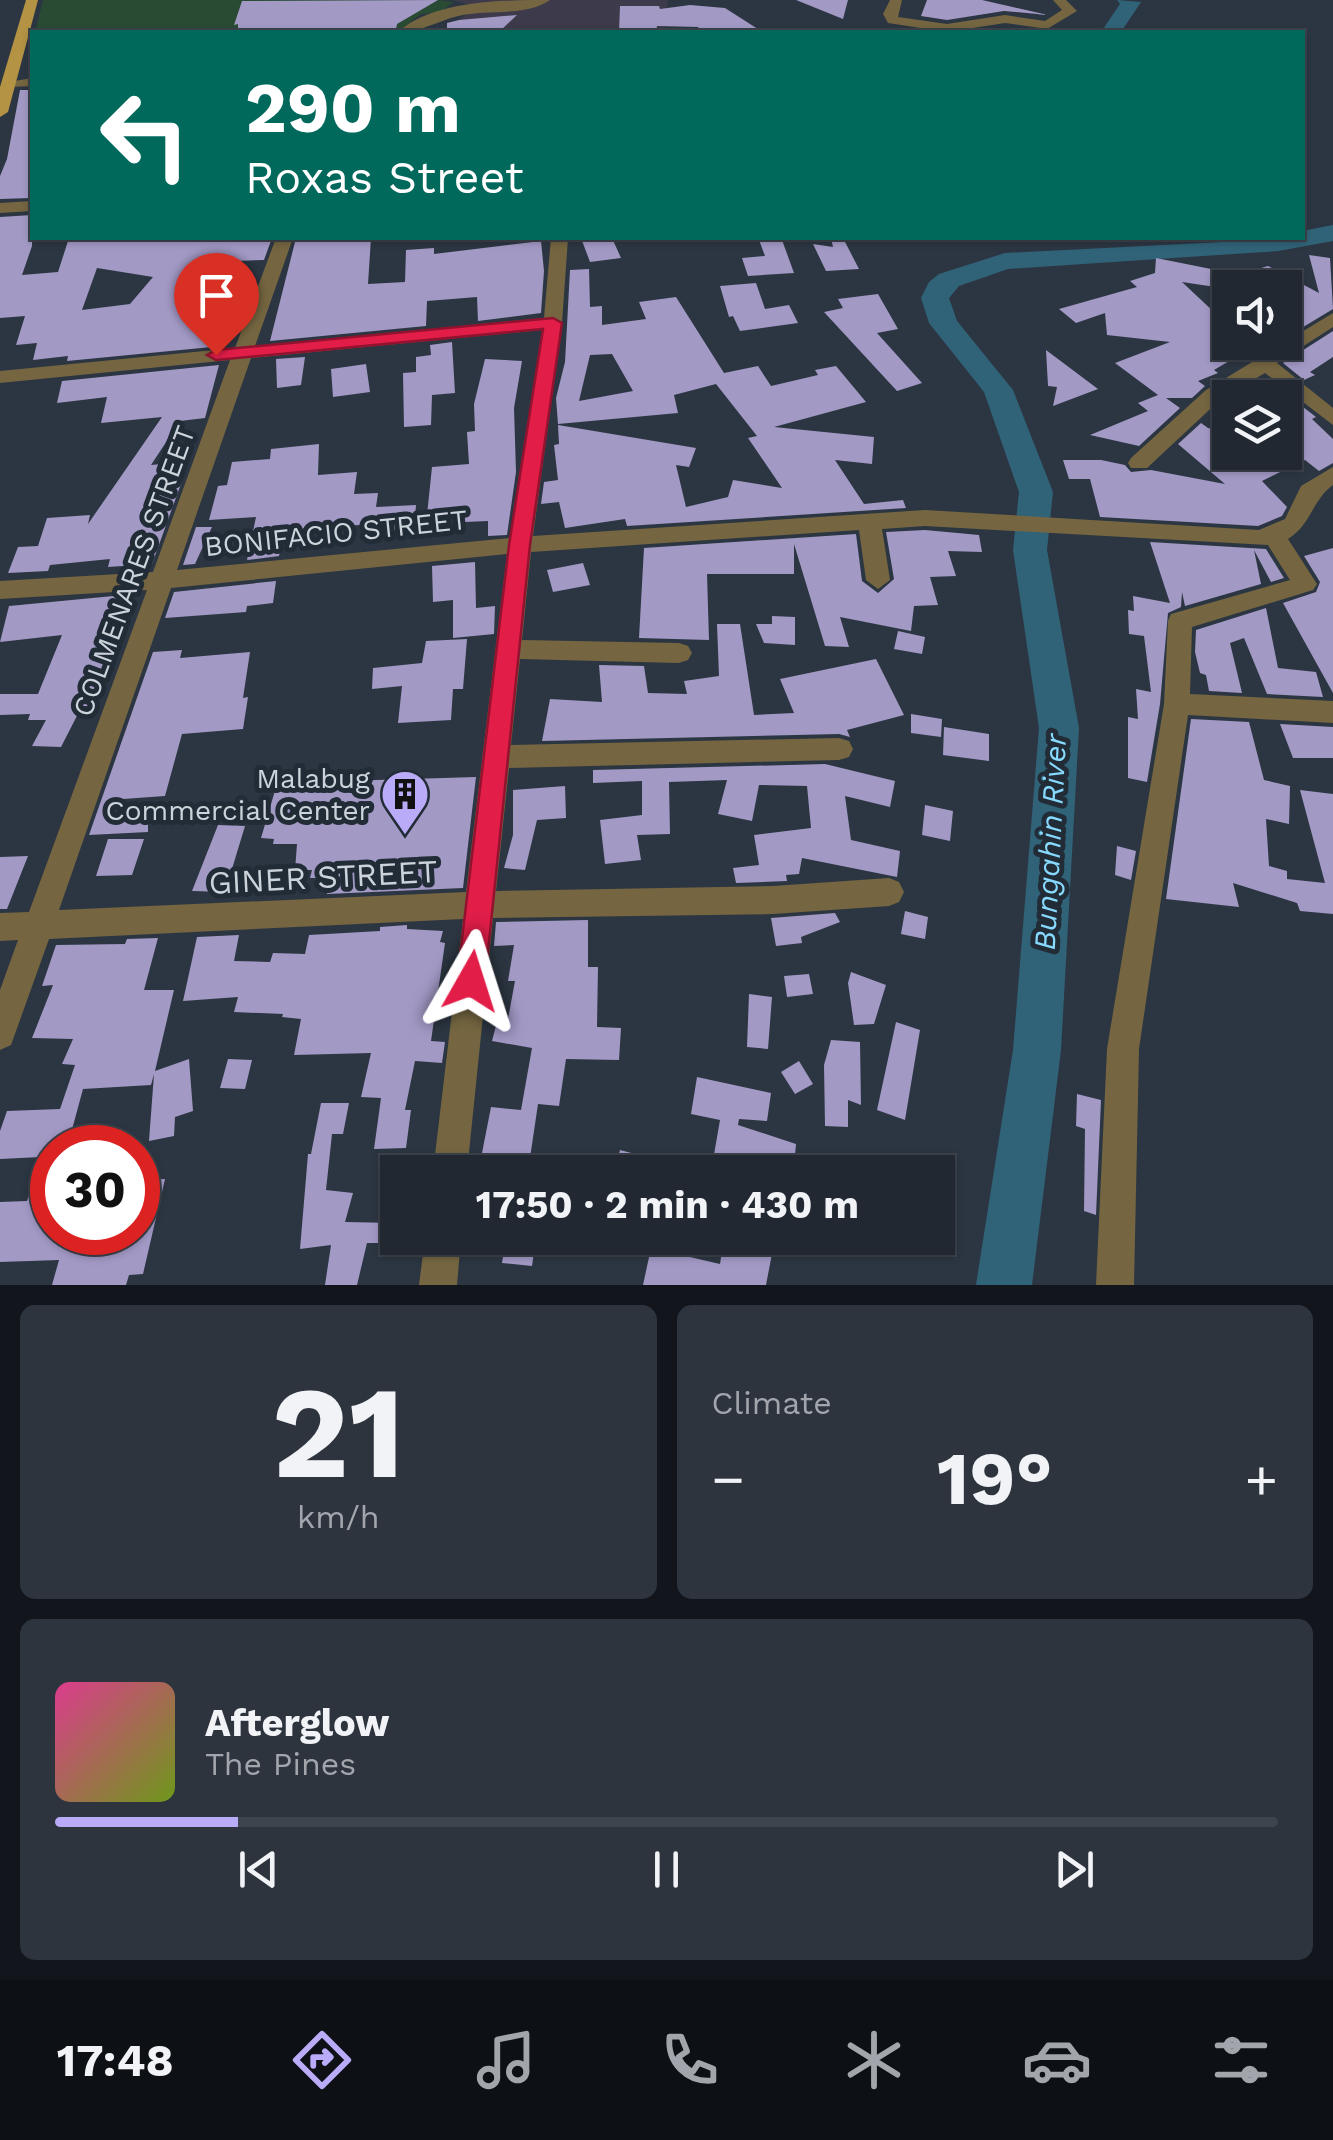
<!DOCTYPE html>
<html lang="en">
<head>
<meta charset="utf-8">
<style>
  :root { --surface:#212832; --page:#2d343e; --text:#f1f3f6; --muted:#a2a6ac; --line:#3e444d; --accent:#b9abf7 }
  body { margin:0; font-family:"Work Sans",sans-serif; background:var(--page); color:var(--text); height:100vh; display:flex; flex-direction:column; font-size:38px; white-space:nowrap }
  * { box-sizing:border-box; margin:0 }
  p { font-size:32px; color:var(--muted) }
  .icon { flex:none; width:55px; height:55px; fill:none; stroke:currentColor; stroke-width:2; stroke-linecap:round; stroke-linejoin:round }
  .map { position:relative; height:1285px; overflow:hidden }
  .panel { display:flex; flex-direction:column; gap:20px; padding:20px; background:#12161c; flex:1 }
  .panel>* { flex:none }
  .guide { position:absolute; left:30px; top:30px; width:1275px; height:210px; border-radius:0px; box-shadow:0 2px 8px #0004,0 0 0 2px var(--line); background:#00695c; color:#fff; overflow:hidden }
  .tools { position:absolute; left:1212px; top:270px; display:grid; gap:20px }
  .tools a { display:grid; place-items:center; width:90px; height:90px; border-radius:0px; background:var(--surface); box-shadow:0 2px 8px #0004,0 0 0 2px var(--line); font-size:50px }
  .speed { position:absolute; left:30px; top:1125px; display:flex; gap:20px; font-size:50px; font-weight:700; text-align:center }
  .speed>* { display:grid; place-content:center; width:130px; height:130px; border-radius:50%; background:var(--surface); box-shadow:0 2px 8px #0004,0 0 0 2px var(--line); line-height:1 }
  .speed .limit { border:15px solid #d22; background:#fff; color:#111 }
  .pin { position:absolute; display:grid; place-items:center; width:85px; height:85px; color:#fff; margin:-102px -42px; border-radius:50% 50% 50% 0; rotate:-45deg; box-shadow:0 0 10px #0007 }
  .pin .icon { rotate:45deg }
  .me { position:absolute; width:110px; margin:-55px; rotate:6deg; stroke-linejoin:round; filter:drop-shadow(0 0 8px #0008) }
  .turn { display:flex; align-items:center; gap:35px; height:210px; padding:0 50px; font-size:45px }
  .turn .icon { width:130px; height:130px; stroke-width:2.5 }
  .turn b { display:block; font-size:70px; line-height:85px }
  .big { font-size:75px; font-weight:700; line-height:1.1 }
  .panel .card { flex:1; display:flex; flex-direction:column; justify-content:center; gap:15px; min-width:0; padding:0 35px; border-radius:15px; background:var(--page) }
  .panel .dial { align-items:center; gap:0 }
  .dial b { font-size:130px; line-height:1 }
  .song { display:flex; align-items:center; gap:30px }
  .cover { width:120px; height:120px; border-radius:15px; background:linear-gradient(135deg,hsl(330 70% 55%),hsl(80 70% 35%)) }
  .played { height:10px; border-radius:5px; background:linear-gradient(90deg,var(--accent) 15%,var(--line) 15%) }
  .keys { display:flex; justify-content:space-around; direction:ltr }
  .heat { display:flex; justify-content:space-between; align-items:center; font-size:55px; direction:ltr }
  .panel .tiles { flex:1; display:grid; gap:20px; grid-template-columns:1fr 1fr }
  .card:last-child { grid-column:span 2 }
  .trip { position:absolute; left:380px; top:1155px; width:575px; height:100px; border-radius:0px; background:var(--surface); box-shadow:0 2px 8px #0004,0 0 0 2px var(--line); font-weight:700; line-height:100px; text-align:center }
  .tab-bar { display:flex; height:160px; justify-content:space-around; align-items:center; background:#0d1014; color:var(--muted) }
  .tab-bar .icon { width:70px; height:70px }
  .tab-bar .selected { color:var(--accent) }
  .tab-bar b { font-size:45px; color:var(--text) }
  .map>svg:first-child { display:block }
</style>
</head>
<body>
<div class="map">
<svg width="1333" height="1285" viewBox="0 0 1333 1285">
  <rect width="100%" height="100%" fill="#2c3642"/>
  <path fill="#3d3a4c" d="M453 0H668L664 32H441L477 7Z"/>
  <path fill="#294b34" d="M43 0H436L454 2 440 12 421 14 397 32H35Z"/>
  <g fill="none" stroke-linecap="round" stroke-linejoin="round">
    <path fill="#316378" fill-rule="evenodd" d="M1117 0 1141 2 1121 32H1101L1120 4Z
      M1333 225V241L1278 251 1008 269 959 286 949 298 957 321 1013 390 1053 492 1047 550 1079 728 1061 1050 1032 1285H976L1013 1050 1039 728 1013 550 1019 492 984 392 929 323 921 298 929 282 939 274 1005 253 1302 238V231Z"/>
  </g>
  <path fill="#a299c5" fill-rule="evenodd" d="M438 0 397 24 396 29 378 32H305V28L238 32V24L234 25 242 1Z
    M796 0H848L843 19Z
    M927 0H982L1048 15 1004 11 947 20 921 16Z
    M690 5 725 8 761 31 733 28 702 32 698 27 657 26 656 32H619L620 6H659L660 9Z
    M517 15 499 32H447V23L459 20Z
    M20 90H32V198L0 199V176L7 159Z
    M32 215V246L22 275 58 272 69 238H272L264 260 234 261 208 293 202 336 223 334 222 346 67 361 68 356 33 360 37 343 16 345 25 316 0 318V217ZM97 268 153 277 130 304 82 310Z
    M296 238H371L368 284 405 282 406 250 434 248V254L541 241 544 271 541 313 478 321 477 297 427 301 426 326 270 341Z
    M581 238H612L621 258 590 262Z
    M831 238H843L859 269 826 271 813 244 833 247Z
    M759 240H782L794 273 748 276 742 258 765 256Z
    M1309 255 1330 258 1333 309 1285 338V288H1222L1182 282 1230 327V342H1277L1254 357 1246 351 1214 370 1218 373 1198 381 1205 386 1192 398H1166L1180 408 1139 446 1090 435 1148 411 1138 403 1158 395 1115 363 1170 342 1107 335 1105 313 1076 323 1059 309 1137 287 1130 281 1155 273 1156 258 1221 271V280L1268 266 1319 293Z
    M589 269 590 307 602 306V325L646 319 639 302 676 297 724 373 758 366 771 386 818 375 815 370 836 366 866 402 774 427 874 437 872 464 835 460 864 504 903 500 906 508 627 526 625 519 565 528 559 502 541 504 544 482 558 480 554 445 559 444 558 425 696 448 689 467 676 465 686 507 728 497 733 480 782 488 748 438 757 436 716 384 674 395 678 413 558 424 556 398 565 362 570 270ZM612 354 633 391 579 401 590 355Z
    M756 283 765 309 789 305 798 323 740 331 733 316 729 317 720 286Z
    M878 294 898 329 877 333 922 383 897 391 824 312 843 308 838 299Z
    M1333 331V357L1310 372 1315 375 1304 380 1283 363Z
    M452 342 455 393 432 395 431 425 404 427 403 373 416 372V357L431 355 430 345Z
    M1046 350 1098 389 1053 406 1057 387 1048 386Z
    M305 357 301 385 277 388 276 359Z
    M485 359 522 361 514 408 516 472 507 535 488 536V521L465 522V512L427 515 432 467 469 464 467 432 475 431 474 404Z
    M366 364 370 392 333 397 331 369Z
    M219 365 205 418 180 421 151 465 183 462 181 484 152 564 108 567 110 559 50 565 48 571 8 573 18 547 38 546 47 518 90 515 88 524 162 417 101 423 107 397 57 403 62 381Z
    M1285 393 1316 417 1312 419 1333 439V463L1319 471 1305 460 1262 481 1287 507 1282 516 1258 526 1100 517 1090 479H1069L1063 460H1101L1125 465 1131 472 1151 470 1225 484 1178 444 1201 423 1208 428 1230 432V452H1285Z
    M319 444 318 475 357 472 354 494 378 493 376 507 416 505 414 529 388 531 389 523 284 530 279 556 247 560 256 517 209 520 218 486 227 485 232 462 270 459 271 449Z
    M196 527H212L195 564 183 565Z
    M925 530 979 535 982 552 948 551 956 576 930 577 938 605 914 606 911 631 840 617 849 647 825 646 794 544V574H707L709 640 639 638 644 548 856 534 862 581 878 593 894 579 886 532Z
    M1150 542 1266 549 1284 578 1271 582 1254 550 1261 584 1185 606 1182 592 1181 607 1168 613 1160 704 1147 782 1128 778V717L1138 719 1136 689 1151 692 1144 636 1129 634 1128 610 1134 611 1133 596 1170 603Z
    M1333 548V693L1283 603 1316 592 1320 582 1304 556Z
    M475 562 476 608 495 606 494 634 453 638V600L433 602 432 566Z
    M583 563 590 585 553 592 547 570Z
    M276 581 273 603 247 606 246 612 165 618 174 592Z
    M124 595 112 634H124L102 692H93L88 706H82L61 747 32 746 46 720H28L30 714 0 715V694H38L62 635 0 642 9 606Z
    M1266 608 1278 668 1316 672 1323 697 1267 694 1244 638 1230 643 1242 693 1209 691 1206 675 1200 673 1195 652 1196 630Z
    M772 616 795 617V645L764 643 756 624H772Z
    M717 624H740L754 715 794 713 780 679 876 659 904 715 847 730 850 737 839 734 542 741 550 699 602 702 599 665 644 666 648 693 687 694 684 681 719 676Z
    M898 631 925 637 922 654 894 649Z
    M467 639 463 689H453L451 720 398 723 402 686 372 689 373 668 422 663 426 641Z
    M182 650 180 658 250 652 243 698 248 697 243 729 182 734 165 796 109 800V819L148 821V832L89 835 153 652Z
    M911 714 942 719 941 737 911 733Z
    M1191 719 1249 722 1264 780 1290 786 1289 824 1266 819 1269 866 1287 871V879L1325 883 1300 790 1333 794V914L1300 911 1297 903 1233 883 1239 907 1166 899Z
    M1280 724 1333 727V758H1293Z
    M944 727 989 734V761L943 755Z
    M825 764 895 781 890 807 845 796 851 840 900 851 897 877 802 858 799 874 786 875 787 881 736 883 733 868 759 865 754 835 811 828 807 786 759 785 752 821 718 814 727 780 669 782 670 834 637 835 641 860 605 864 600 820 642 815V781L593 783V770Z
    M279 777 308 778 306 786 343 784 344 781 476 777 463 888 327 894 329 878H310L312 870H295L297 844H273L274 839 261 838Z
    M565 786 566 818 537 820 525 870 504 868 513 835V790Z
    M925 805 953 811 950 841 922 835Z
    M218 825 245 826 225 892 192 891Z
    M108 839H144L132 875 96 876Z
    M1117 846 1136 851 1131 880 1115 875Z
    M28 856 7 909H0V857Z
    M905 911 928 917 925 939 901 934Z
    M835 913 840 922 801 937 802 943 776 946 771 918Z
    M588 920V967H598L597 1027 621 1028 619 1060 566 1059 559 1106 538 1104 530 1158 482 1153 491 1107 521 1110 532 1048 492 1041 498 1018 508 1019 515 981H508L514 945 494 946 496 922Z
    M407 925V929L443 931 440 942 445 943 431 1041 445 1042 442 1063 415 1061 405 1110H411L406 1148 374 1149 381 1098 361 1097 371 1053 294 1055 301 1019 282 1017 283 1014 234 1012 238 997 183 1001 197 937 239 935 234 961 270 962 273 953 305 954 309 935 380 931V927Z
    M158 938 144 990H174L155 1071 189 1059 193 1111 175 1117 174 1136 149 1141 154 1074 151 1085 83 1089 67 1148H52V1232H138V1180L165 1179 143 1274 129 1275 126 1285H52L59 1260 0 1262V1202L27 1201 41 1157 0 1159V1131L7 1111 60 1109 75 1065 62 1064 73 1039 32 1038 53 985 42 986 56 945 125 944 127 939Z
    M851 972 886 985 874 1024 854 1025 848 983Z
    M809 974 813 994 787 997 784 976Z
    M749 994 772 997 768 1049 747 1047Z
    M896 1022 920 1030 905 1120 877 1110Z
    M831 1040 860 1042 861 1105 848 1100V1127L825 1126 824 1065Z
    M228 1059 252 1060 245 1089 220 1088Z
    M799 1061 813 1084 795 1094 781 1072Z
    M697 1077 771 1093 767 1121 739 1119 738 1125 796 1144 794 1166 750 1157 748 1172H711L720 1120 691 1114Z
    M1077 1094 1101 1100 1096 1215 1084 1211 1085 1129 1076 1126Z
    M321 1103H349L343 1134H332L326 1190 353 1193 345 1222 395 1223 392 1243H367L357 1285H325L331 1245 300 1249 308 1154H311Z
    M620 1150 643 1156 639 1172H614Z
    M828 1153 876 1169V1172H824Z
    M506 1238H536L532 1266 502 1263Z
    M724 1238H775L766 1285H643L651 1248 720 1264Z"/>
  <g fill="none" stroke-linecap="round" stroke-linejoin="round">
    <path fill="#756641" fill-rule="evenodd" d="M550 0C526 17 487 9 458 16 438 21 419 33 398 32 434 0 505 0 550 0Z
      M890 0H902L898 17 947 24 1005 15 1045 21 1062 10 1053 0H1066L1077 11 1047 29 1005 23 947 32 888 23 883 14Z
      M32 78V86L10 87 3 83Z
      M32 201V211L0 213V203Z
      M276 238H293L255 346 544 318 551 238H568L562 323 533 536 925 510 1259 530 1285 519 1301 486 1333 467V485C1312 500 1311 525 1288 539L1317 584 1313 590 1192 627 1190 694 1333 701V723L1188 715 1139 1049 1134 1285H1096L1107 1049 1164 704 1168 621 1171 614 1290 580 1268 545 925 526 882 529 890 580 878 589 866 580 859 530 531 552 522 640 679 643 688 646 692 653 688 660 679 663 520 659 511 745 839 738 849 741 853 749 849 757 839 760 509 768 496 891 773 886 889 878 899 882 904 892 899 902 889 906 773 914 493 918 467 1172H433L463 919 49 939 11 1045 0 1050V990L18 940 0 941V913L29 912 147 590 0 599V581L153 572 230 360 0 383V371L235 348ZM542 330 510 538 177 570 251 358ZM507 554 466 892 59 910 171 588Z
      M1333 313V327L1277 363 1333 408V425L1265 373 1221 399 1147 468H1131L1128 463 1131 458 1206 390Z
      M425 1238H461L457 1285H419Z"/>
    <path fill="#b49344" fill-rule="evenodd" d="M26 0H38L8 112 0 117V87Z"/>
  </g>
  <path fill="#e11d48" stroke="#92132f" stroke-width="2.5" d="M553 318 562 323 530 545 485 981 481 991 471 995 461 991 457 981 509 545 543 329 216 360 207 355 216 350Z"/>
  <defs>
    <g id="building-pin" transform="scale(2.5)"><path d="M0 17L-7.5 6A9.5 9.5 0 1 1 7.5 6Z" fill="#b9abf7" stroke="#222c37"/><path d="M-4-6H4V6H1V3H-1V6H-4ZM-2.5-4.3h1.7v1.8h-1.7ZM.8-4.3h1.7v1.8H.8ZM-2.5-1h1.7V.8h-1.7ZM.8-1h1.7V.8H.8Z" fill="#111"/></g>
  </defs>
  <g fill-rule="evenodd">
    <use href="#building-pin" x="405" y="794"/>
  </g>
  <g text-anchor="middle" dominant-baseline="central" stroke-width="10" stroke-linejoin="round" paint-order="stroke">
    <g font-size="28" fill="#ccd3da" stroke="#222c37">
      <text transform="translate(336 533) rotate(-6)">BONIFACIO STREET</text>
      <text transform="translate(134 571) rotate(-70)">COLMENARES STREET</text>
    </g>
    <g font-size="28" fill="#ccd3da" stroke="#222c37" text-anchor="end">
      <text x="370" y="778">Malabug<tspan x="370" dy="32">Commercial Center</tspan></text>
    </g>
    <g font-size="30" font-style="italic" fill="#87d9fd" stroke="#222c37">
      <text transform="translate(1050 842) rotate(-87)">Bungahin River</text>
    </g>
    <g font-size="32" fill="#ccd3da" stroke="#222c37">
      <text transform="translate(323 877) rotate(-3)">GINER STREET</text>
    </g>
  </g>
</svg>
<div class="tools">
<a><svg class="icon" aria-label="sound" viewBox="0 0 24 24"><path d="M4 9h4l5-4v14l-5-4H4zM17 9q2 3 0 6"/></svg></a>
<a><svg class="icon" aria-label="layers" viewBox="0 0 24 24"><path d="M12 4l9 5-9 5-9-5zM3 14l9 5 9-5"/></svg></a>
</div>
<div class="speed"><div class="limit">30</div></div>
<div class="pin" style="left:216px;top:355px;background:#d93025"><svg class="icon" aria-label="arrive" viewBox="0 0 24 24"><path d="M6 21V4h12l-3 4 3 4H6"/></svg></div>
<svg class="me" style="left:471px;top:981px" viewBox="-20 -20 40 40"><path d="M0-17L14 15 0 8-14 15z" fill="#e11d48" stroke="#fff" stroke-width="4"/></svg>
<div class="trip">17:50 · 2 min · 430 m</div>
<div class="guide">
<div class="turn"><svg class="icon" aria-label="left" viewBox="0 0 24 24"><path d="M17 20v-9H6M10 6l-5 5 5 5"/></svg><div><b>290 m</b>Roxas Street</div></div>
</div>
</div>
<section class="panel">
<div class="tiles">
<div class="card dial"><b>21</b><p>km/h</p></div>
<div class="card"><p>Climate</p>
<div class="heat"><a>−</a><b class="big">19°</b><a>+</a></div>
</div>
<div class="card">
<div class="song"><i class="cover"></i><div><b>Afterglow</b><p>The Pines</p></div></div>
<div class="played"></div>
<div class="keys"><svg class="icon" aria-label="previous" viewBox="0 0 24 24"><path d="M18 5L8 12l10 7zM5 5v14"/></svg><svg class="icon" aria-label="pause" viewBox="0 0 24 24"><path d="M8 5v14M16 5v14"/></svg><svg class="icon" aria-label="next" viewBox="0 0 24 24"><path d="M6 5l10 7-10 7zM19 5v14"/></svg></div>
</div>
</div>
</section>
<nav class="tab-bar">
<b>17:48</b>
<svg class="icon selected" aria-label="directions" viewBox="0 0 24 24"><path d="M12 3l9 9-9 9-9-9zM9 14v-3h6M13 9l2 2-2 2"/></svg>
<svg class="icon" aria-label="music" viewBox="0 0 24 24"><path d="M9 18V5l10-2v13"/><circle cx="6" cy="18" r="3"/><circle cx="16" cy="16" r="3"/></svg>
<svg class="icon" aria-label="phone" viewBox="0 0 24 24"><path d="M5 4h4l2 5-3 2q2 4 5 5l2-3 5 2v4C11 20 4 13 5 4z"/></svg>
<svg class="icon" aria-label="climate" viewBox="0 0 24 24"><path d="M12 3v18M4 7l16 10M4 17L20 7"/></svg>
<svg class="icon" aria-label="car" viewBox="0 0 24 24"><path d="M5 17H2v-5l4-1 3-4h7l3 4 3 1v5h-3M9 17h6M6 11h13"/><circle cx="7" cy="17" r="2"/><circle cx="17" cy="17" r="2"/></svg>
<svg class="icon" aria-label="filters" viewBox="0 0 24 24"><path d="M4 7h16M4 17h16"/><circle cx="9" cy="7" r="2"/><circle cx="15" cy="17" r="2"/></svg>
</nav>
</body>
</html>
